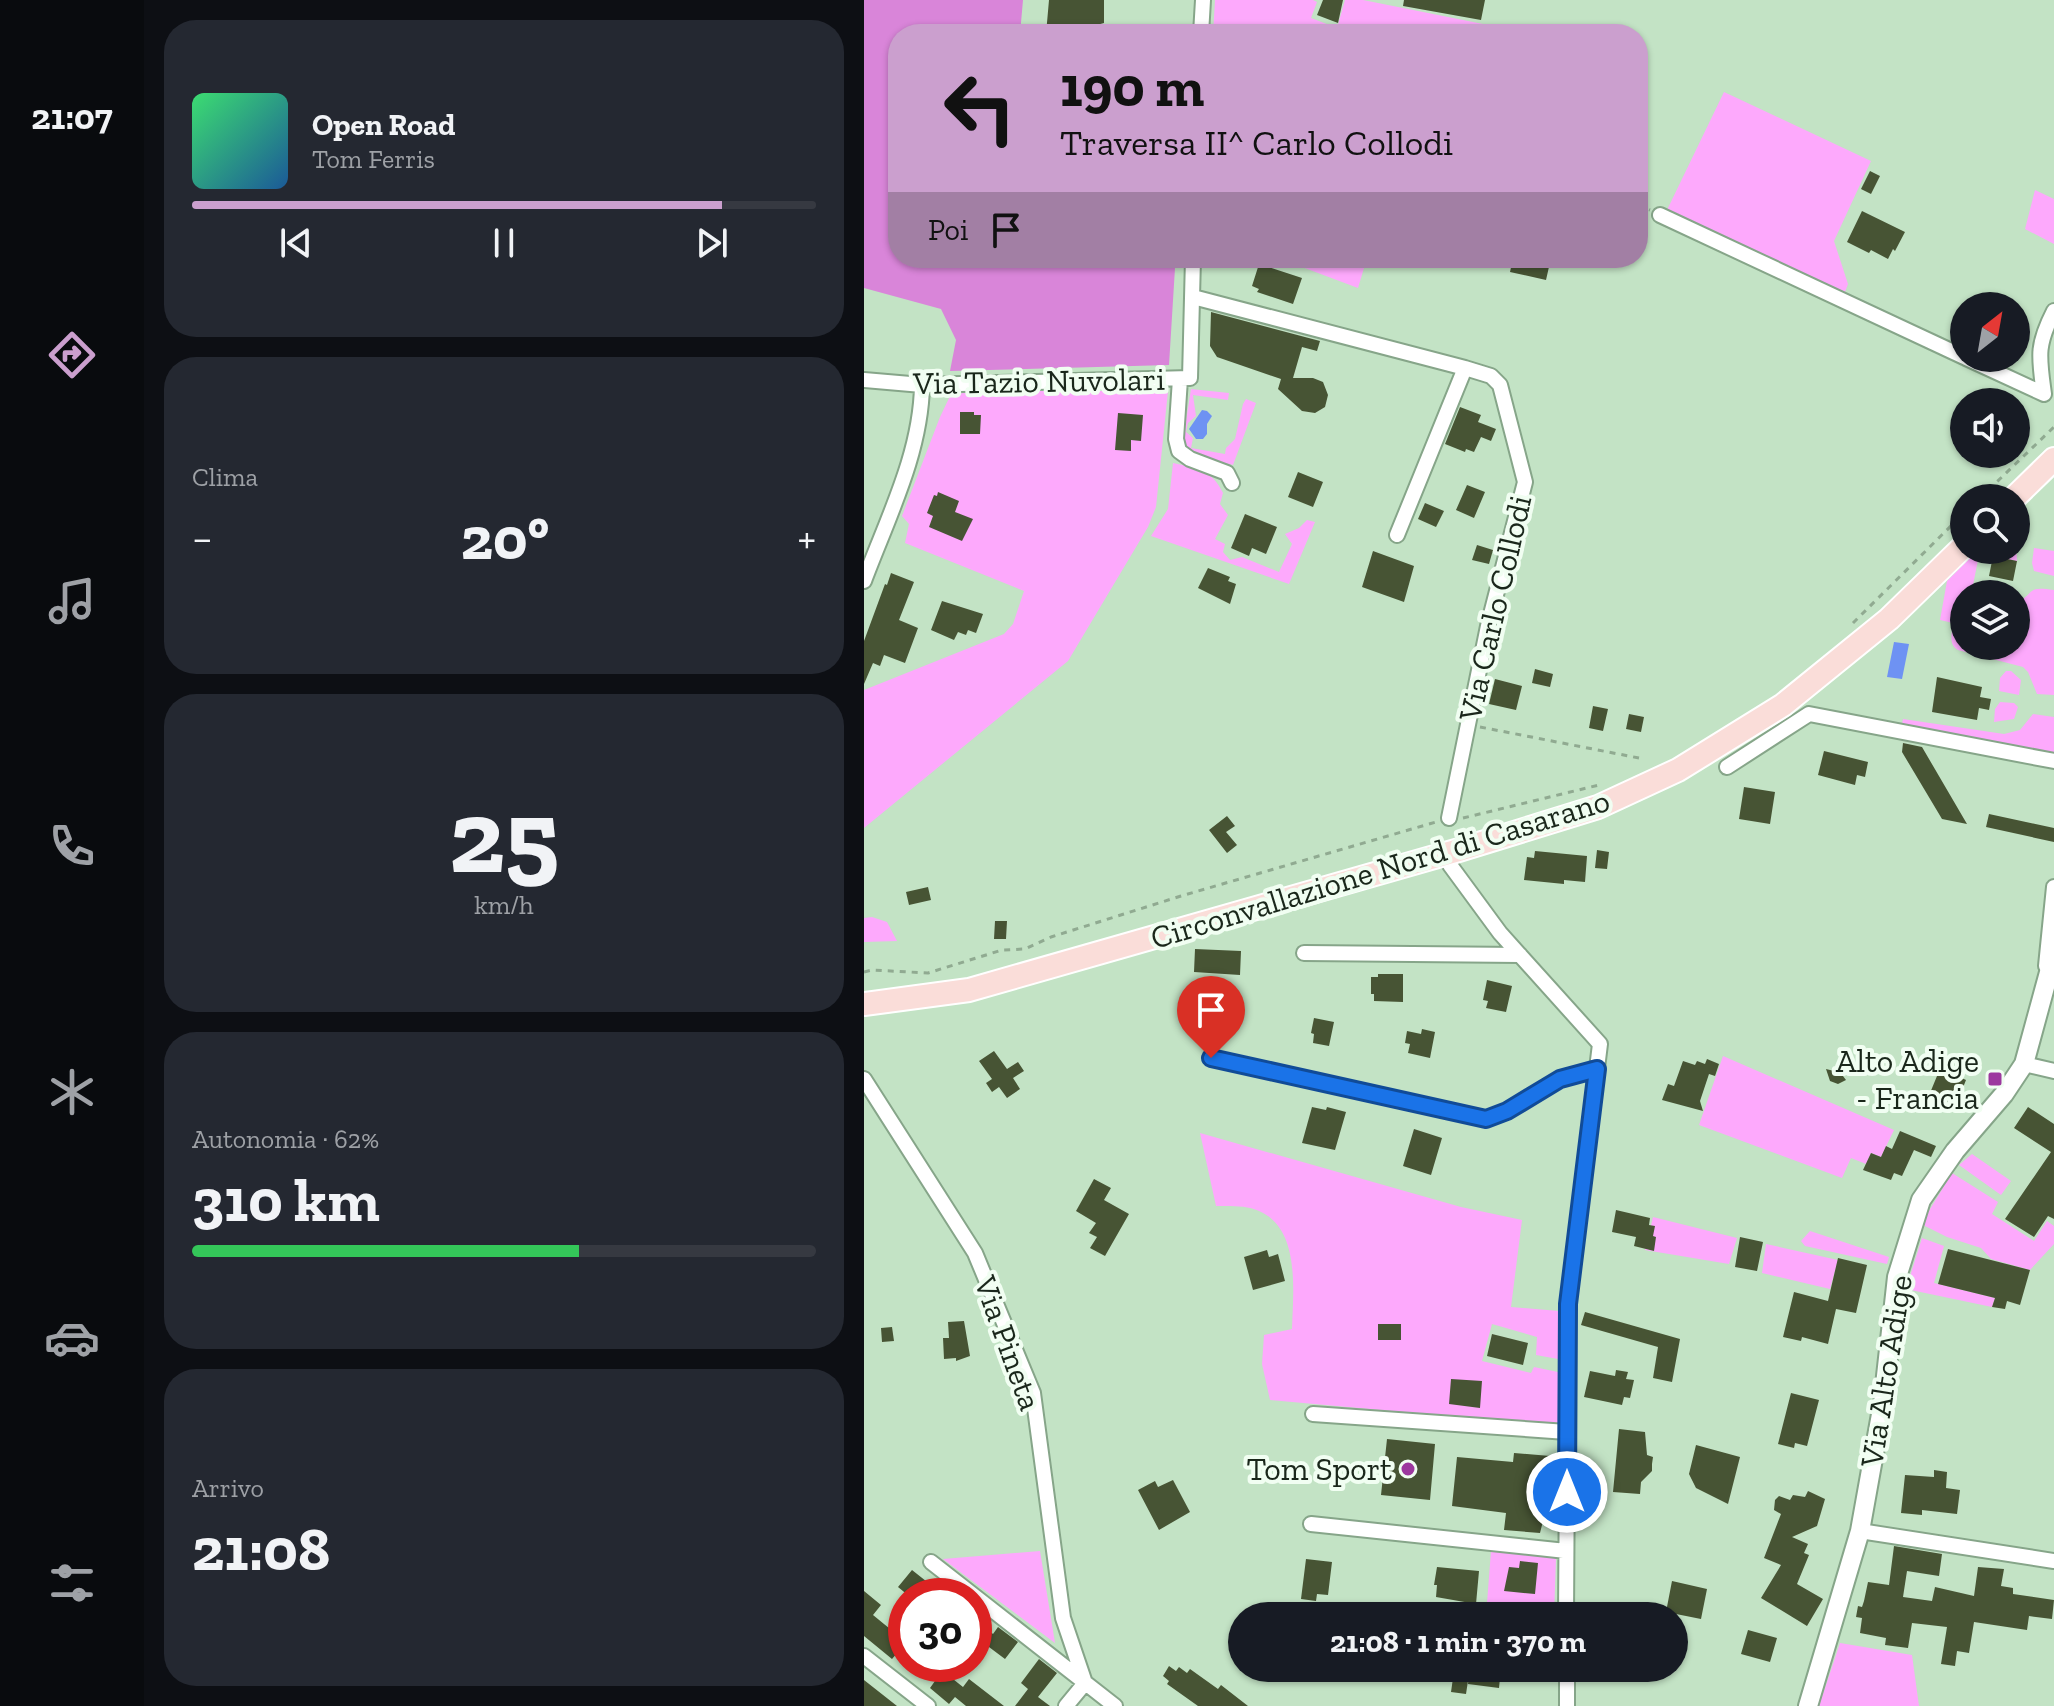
<!DOCTYPE html>
<html lang="it">
<head>
<meta charset="utf-8">
<style>
  :root { --surface:#171b24; --page:#242831; --text:#f1f3f6; --muted:#9ea1a6; --line:#363941; --accent:#cb9fce }
  body { margin:0; font-family:"Zilla Slab",serif; background:var(--page); color:var(--text); height:100vh; display:flex; flex-direction:column; font-size:30px; white-space:nowrap }
  * { box-sizing:border-box; margin:0 }
  p { font-size:26px; color:var(--muted) }
  .icon { flex:none; width:44px; height:44px; fill:none; stroke:currentColor; stroke-width:2; stroke-linecap:round; stroke-linejoin:round }
  .map { position:relative; flex:1; overflow:hidden }
  .panel { display:flex; flex-direction:column; gap:20px; padding:20px; background:#0d0f14; width:720px }
  .panel>* { flex:none }
  .hud { position:absolute; left:24px; top:24px; width:760px; height:244px; border-radius:32px; box-shadow:0 2px 6px #0004; background:#cb9fce; color:#111; overflow:hidden }
  .needle { width:52px; rotate:31deg }
  .controls { position:absolute; left:1086px; top:292px; display:grid; gap:16px }
  .controls a { display:grid; place-items:center; width:80px; height:80px; border-radius:50%; background:var(--surface); box-shadow:0 2px 6px #0004; font-size:40px }
  .speed { position:absolute; left:24px; top:1578px; display:flex; gap:16px; font-size:40px; font-weight:700; text-align:center }
  .speed>* { display:grid; place-content:center; width:104px; height:104px; border-radius:50%; background:var(--surface); box-shadow:0 2px 6px #0004; line-height:1 }
  .speed .limit { border:12px solid #d22; background:#fff; color:#111 }
  .pin { position:absolute; display:grid; place-items:center; width:68px; height:68px; color:#fff; margin:-82px -34px; border-radius:50% 50% 50% 0; rotate:-45deg; box-shadow:0 0 8px #0007 }
  .pin .icon { rotate:45deg }
  .me { position:absolute; width:88px; margin:-44px; rotate:0deg; stroke-linejoin:round; filter:drop-shadow(0 0 6px #0008) }
  .turn { display:flex; align-items:center; gap:28px; height:168px; padding:0 40px; font-size:36px }
  .turn .icon { width:104px; height:104px; stroke-width:2.5 }
  .turn b { display:block; font-size:56px; line-height:68px }
  .then { display:flex; align-items:center; height:76px; padding:0 40px; background:#0003; gap:16px; font-size:30px }
  .big { font-size:60px; font-weight:700; line-height:1.1 }
  .panel .widget { flex:1; display:flex; flex-direction:column; justify-content:center; gap:12px; min-width:0; padding:0 28px; border-radius:32px; background:var(--page) }
  .panel .dial { align-items:center; gap:0 }
  .dial b { font-size:104px; line-height:1 }
  .song { display:flex; align-items:center; gap:24px }
  .cover { width:96px; height:96px; border-radius:12px; background:linear-gradient(135deg,hsl(140 70% 55%),hsl(210 70% 35%)) }
  .played { height:8px; border-radius:4px; background:linear-gradient(90deg,var(--accent) 85%,var(--line) 85%) }
  .keys { display:flex; justify-content:space-around; direction:ltr }
  .heat { display:flex; justify-content:space-between; align-items:center; font-size:44px; direction:ltr }
  .charge { height:12px; border-radius:6px; background:linear-gradient(90deg,#34c759 62%,var(--line) 0) }
  .trip { position:absolute; left:364px; top:1602px; width:460px; height:80px; border-radius:40px; background:var(--surface); box-shadow:0 2px 6px #0004; font-weight:700; line-height:80px; text-align:center }
  main { display:flex; flex:1; min-height:0 }
  .menu { display:flex; flex-direction:column; width:144px; justify-content:space-around; align-items:center; background:#090b0e; color:var(--muted) }
  .menu .icon { width:56px; height:56px }
  .menu .selected { color:var(--accent) }
  .menu b { font-size:36px; color:var(--text) }
  .map>svg:first-child { display:block }
</style>
</head>
<body>
<main>
<nav class="menu">
<b>21:07</b>
<svg class="icon selected" aria-label="directions" viewBox="0 0 24 24"><path d="M12 3l9 9-9 9-9-9zM9 14v-3h6M13 9l2 2-2 2"/></svg>
<svg class="icon" aria-label="music" viewBox="0 0 24 24"><path d="M9 18V5l10-2v13"/><circle cx="6" cy="18" r="3"/><circle cx="16" cy="16" r="3"/></svg>
<svg class="icon" aria-label="phone" viewBox="0 0 24 24"><path d="M5 4h4l2 5-3 2q2 4 5 5l2-3 5 2v4C11 20 4 13 5 4z"/></svg>
<svg class="icon" aria-label="climate" viewBox="0 0 24 24"><path d="M12 3v18M4 7l16 10M4 17L20 7"/></svg>
<svg class="icon" aria-label="car" viewBox="0 0 24 24"><path d="M5 17H2v-5l4-1 3-4h7l3 4 3 1v5h-3M9 17h6M6 11h13"/><circle cx="7" cy="17" r="2"/><circle cx="17" cy="17" r="2"/></svg>
<svg class="icon" aria-label="filters" viewBox="0 0 24 24"><path d="M4 7h16M4 17h16"/><circle cx="9" cy="7" r="2"/><circle cx="15" cy="17" r="2"/></svg>
</nav>
<section class="panel">
<div class="widget">
<div class="song"><i class="cover"></i><div><b>Open Road</b><p>Tom Ferris</p></div></div>
<div class="played"></div>
<div class="keys"><svg class="icon" aria-label="previous" viewBox="0 0 24 24"><path d="M18 5L8 12l10 7zM5 5v14"/></svg><svg class="icon" aria-label="pause" viewBox="0 0 24 24"><path d="M8 5v14M16 5v14"/></svg><svg class="icon" aria-label="next" viewBox="0 0 24 24"><path d="M6 5l10 7-10 7zM19 5v14"/></svg></div>
</div>
<div class="widget"><p>Clima</p>
<div class="heat"><a>−</a><b class="big">20°</b><a>+</a></div>
</div>
<div class="widget dial"><b>25</b><p>km/h</p></div>
<div class="widget"><p>Autonomia · 62%</p><b class="big">310 km</b><div class="charge"></div></div>
<div class="widget"><p>Arrivo</p><b class="big">21:08</b></div>
</section>
<div class="map">
<svg width="1190" height="1706" viewBox="0 0 1190 1706">
  <rect width="100%" height="100%" fill="#c3e3c5"/>
  <path fill="#fda9fc" d="M351 0H449L453 2 447 18 473 28 481 0H499L619 24 649 34H349Z
    M860 92 1007 161 970 241 984 284 981 292 803 210Z
    M1171 190 1190 199V244L1161 229Z
    M414 258H503L494 288Z
    M327 389 365 393 364 400 329 395 332 416 324 423 322 432 329 438 327 448 361 454 362 448 371 439 379 404 382 399 392 403 369 465C351 460 325 460 319 440Z
    M129 391H304L292 507 284 527 204 661 0 828V690L140 634 149 624 160 591 41 543 45 524 38 516 76 417 87 394Z
    M309 463C333 468 348 470 359 493L356 504 364 515 351 539 361 544 359 552 366 560 378 557 415 572 428 544 421 534 435 528 443 520 451 522 425 584 287 536 304 509Z
    M1152 545 1153 561 1115 555 1109 585 1144 592V594H1100V646H1152V603C1173 593 1160 586 1190 590V695L1173 694 1164 672 1159 667 1094 650C1084 644 1088 634 1089 623L1076 620 1083 581 1114 550H1152Z
    M1170 548 1190 551V576L1170 571 1168 563Z
    M1142 671H1147L1157 680 1155 695 1135 691 1136 678Z
    M1136 702 1150 703 1154 707 1150 719 1130 722 1131 709Z
    M1169 714 1190 717V753L1038 724 1039 719 1140 734 1156 730Z
    M8 917 23 922 33 941 0 942V918Z
    M859 1056 1030 1130 1017 1157 1007 1153 1002 1164 987 1158 978 1178 835 1125Z
    M336 1133 597 1207 658 1220 647 1307 695 1311 694 1359 672 1355 673 1337 628 1324 618 1361 667 1373 670 1367 694 1372V1429L572 1415 406 1400 398 1364 400 1335 428 1329C429 1292 437 1229 395 1211 382 1205 365 1206 352 1206Z
    M1108 1154 1147 1181 1137 1195 1095 1165Z
    M1088 1173 1134 1202 1128 1214 1170 1241 1183 1221 1190 1226V1244L1166 1270 1127 1259 1117 1248 1083 1237 1057 1224Z
    M789 1217 873 1238 865 1264 781 1250Z
    M946 1231 1025 1257 1023 1264 941 1246 937 1241Z
    M1058 1238 1080 1246 1070 1283 1131 1298 1128 1307 1042 1289Z
    M902 1244 974 1260 966 1289 898 1273Z
    M176 1551 191 1643 79 1559Z
    M627 1551 692 1558 690 1616H622Z
    M976 1643 1048 1655 1055 1706H955Z"/>
  <path fill="#d985d9" d="M0 0H159L156 34H34V258H245L248 266 311 268 305 365 86 371 92 340 77 309 0 288Z"/>
  <path fill="#6e92f3" d="M338 410 343 411 348 416 343 424V434L339 439H332L325 429Z
    M1030 642 1045 644 1038 679 1023 677Z"/>
  <path fill="#475434" d="M185 0H240V23L229 26V34H182Z
    M459 0H479L474 23 453 15Z
    M540 0H621L617 20 539 6Z
    M1006 171 1016 176 1007 194 997 189Z
    M998 211 1041 232 1031 251 1029 249 1024 259 1007 250 1005 253 983 242Z
    M649 258H687L682 280 646 272Z
    M395 264 438 278 429 304 393 292 395 289 388 286Z
    M347 312 456 341 453 351 438 347 429 378H449L459 382 464 395 461 407 451 413 438 411 414 389 417 379 353 357 346 346Z
    M596 407 617 415 614 422 632 429 627 441 617 437 610 452 602 449 601 452 581 444Z
    M96 412H110V415H117L116 434H96Z
    M254 413 279 415 277 441 267 440V451L251 450Z
    M434 472 459 482 449 507 424 497Z
    M603 485 621 492 610 518 592 510Z
    M74 492 95 501 91 512 109 519 98 541 65 527 69 516 63 513 70 495 73 496Z
    M561 503 580 511 572 527 554 519Z
    M381 514 413 527 402 554 388 548 385 556 367 548Z
    M613 545 629 550 625 564 608 560Z
    M509 551 550 566 540 602 498 587Z
    M1129 556 1153 561 1149 581 1125 576Z
    M344 568 366 577 364 581 372 584 366 604 334 588Z
    M27 573 50 582 35 620 54 628 41 663 20 655 16 666 9 663 0 684V641L21 584 23 585Z
    M78 601 119 614 112 633 104 630 102 635 94 632 90 640 67 630Z
    M671 669 689 674 686 687 668 683Z
    M1073 677 1118 687 1116 697 1127 699 1125 710 1115 708 1113 720 1068 712Z
    M631 679 658 686 652 710 625 704Z
    M729 706 744 709 739 731 725 728Z
    M765 714 780 717 777 732 762 729Z
    M1039 743 1058 747 1103 824 1078 819 1038 752Z
    M960 751 1004 762 1001 777 993 775 991 785 954 775Z
    M880 787 911 792 906 824 875 819Z
    M1125 814 1190 828V842L1122 827Z
    M363 816 371 826 362 832 373 845 363 853 345 830Z
    M733 850 745 852 743 869 731 868Z
    M671 851 723 856 721 882 700 880V884L660 880 663 857 670 858Z
    M64 887 67 900 45 905 42 892Z
    M131 921H143L142 939H130Z
    M331 949 377 951 376 975 330 972Z
    M514 974H539V1002L510 1001V994H507V977H514Z
    M623 980 648 986 642 1012 622 1008 624 1001 619 1000Z
    M450 1018 470 1022 465 1046 449 1043 450 1034 447 1033Z
    M558 1029 571 1032 566 1058 544 1053 546 1044 541 1043 543 1031 557 1034Z
    M130 1051 143 1069 154 1062 160 1071 149 1078 156 1089 143 1098 135 1087 128 1092 122 1083 128 1079 115 1061Z
    M843 1059 855 1064 851 1076 845 1074 836 1101 839 1111 798 1100 804 1084 810 1086 819 1061 831 1065 833 1061 841 1064Z
    M1070 1065 1102 1080 1098 1090 1099 1095 1095 1096 1091 1105 1066 1093 1073 1076Z
    M973 1068 982 1080 974 1084 966 1081 962 1069 970 1071Z
    M448 1107 462 1110 463 1107 482 1112 471 1150 438 1143Z
    M1164 1107 1190 1124V1219L1184 1216 1170 1237 1141 1219 1187 1152 1150 1128Z
    M550 1129 578 1138 567 1175 539 1166Z
    M1036 1131 1072 1146 1067 1157 1050 1150 1038 1176 1030 1173 1027 1180 999 1170 1007 1153 1017 1157 1022 1146 1028 1149Z
    M230 1179 247 1188 240 1200 265 1214 241 1256 226 1248 233 1237 225 1233 232 1223 212 1211Z
    M752 1210 786 1218 785 1225 791 1226 789 1236 792 1237 790 1251 770 1246 772 1237 748 1232Z
    M876 1237 899 1242 893 1271 871 1267Z
    M1084 1249 1166 1270 1156 1305 1143 1301 1141 1309 1128 1307 1131 1298 1074 1284Z
    M403 1250 405 1257 414 1254 421 1281 389 1290 380 1257Z
    M974 1258 1003 1265 992 1313 972 1309 964 1344 938 1337 937 1341 919 1337 930 1292 964 1301Z
    M721 1312 816 1339 808 1382 789 1378 794 1347 717 1325Z
    M100 1321 106 1356 92 1361V1358L80 1359 79 1338H85L84 1322Z
    M514 1324H537V1340H514Z
    M28 1327 30 1341 18 1342 17 1328Z
    M628 1334 664 1343 659 1365 623 1356Z
    M752 1370 764 1372 762 1379 770 1380 766 1398 760 1397 758 1405 720 1397 726 1371 751 1376Z
    M587 1379 618 1381 616 1408 585 1404Z
    M927 1393 955 1400 943 1446 931 1443 930 1448 914 1444Z
    M755 1429 781 1432 783 1455 789 1457 788 1464V1471L777 1482 776 1494 749 1492Z
    M523 1439 571 1444 566 1500 517 1495Z
    M832 1445 876 1457 864 1504 832 1488 825 1474Z
    M650 1453 686 1456 682 1509 676 1533 640 1530 642 1513 588 1506 593 1457 649 1462Z
    M1070 1470 1083 1472 1082 1488 1096 1490 1093 1514 1058 1510V1515L1037 1513 1041 1475 1070 1477Z
    M309 1480 326 1512 295 1530 274 1490 291 1481 294 1487Z
    M944 1491 961 1499 953 1526 928 1537 944 1544 940 1553 945 1555 933 1584 959 1599 943 1626 897 1598 917 1565 900 1558 917 1514 910 1510 911 1500 915 1496 926 1500 929 1495 941 1497Z
    M1030 1546 1078 1554 1075 1576 1043 1571 1039 1597 1068 1601 1071 1587 1110 1596 1114 1567 1140 1569 1137 1586 1149 1588V1594L1190 1600 1188 1619 1165 1616 1163 1630 1110 1622 1105 1653 1093 1651 1091 1666 1077 1664 1083 1627 1048 1623 1044 1648 1021 1645 1022 1638 996 1633 998 1618 992 1617 994 1606 998 1607 1000 1601 1004 1582 1025 1585Z
    M442 1559 468 1562 464 1595 453 1594 452 1601 437 1599Z
    M656 1561 674 1563 671 1594 640 1591 645 1567 655 1568Z
    M573 1567 615 1571 612 1604 572 1597 573 1585H570Z
    M48 1570 72 1589 77 1583 94 1596H45L34 1587Z
    M808 1581 843 1589 837 1619 802 1612Z
    M0 1591 17 1605 9 1615 42 1642V1658L34 1652 28 1659 0 1636Z
    M623 1602 636 1604 635 1616H622Z
    M110 1618 129 1634 134 1627 154 1642 141 1659 121 1644 110 1658Z
    M884 1630 913 1638 906 1662 877 1654Z
    M175 1659 193 1673 174 1697 186 1706H151L164 1689 157 1683Z
    M49 1664H70L99 1687 105 1679 140 1706H102L91 1697 85 1704 66 1688 71 1681Z
    M305 1666 312 1671 315 1667 323 1673 326 1669 354 1689 357 1685 384 1706H334L303 1684 305 1681 299 1676Z
    M606 1668H637L635 1688 604 1684 605 1674 602 1694 587 1692 590 1671 605 1673Z
    M0 1680 33 1706H0Z"/>
  <g fill="none" stroke-linecap="round" stroke-linejoin="round">
    <g stroke="#86a589" stroke-width="18">
      <path id="minor" d="M337 34 339 0
        M796 215 1100 357
        M329 297 601 368 627 376 636 385 661 482 624 626 585 818
        M1102 358 1180 394C1175 357 1172 346 1190 311
        M316 379 312 439 315 451 326 459 363 473 368 483
        M0 380 58 385 326 378 329 258
        M533 535 601 368
        M0 581C24 517 57 453 58 385
        M863 767 945 714 1190 761
        M586 865 636 933 736 1044 704 1304 702 1616
        M440 953 656 955
        M1182 966 1190 887
        M347 1058 622 1119 643 1111 696 1079 733 1069
        M1160 1064 1190 1071
        M0 1079 111 1253 169 1393 199 1618 221 1683 202 1706
        M449 1414 703 1432
        M447 1524 702 1551
        M996 1531 1190 1561
        M67 1562 251 1706
        M0 1656 64 1706
        M703 1668V1706"/>
    </g>
    <g stroke="#86a589" stroke-width="22">
      <path id="tertiary" d="M944 1706 996 1531 1019 1403 1033 1277 1057 1200 1091 1151 1140 1094 1160 1064 1190 954"/>
    </g>
    <g stroke="#fff" stroke-width="26">
      <path id="primary" d="M1150 498 1190 459
        M0 1004 105 990 595 850 734 807 814 770 919 705 1025 619 1100 546"/>
    </g>
    <path stroke="#90aa91" stroke-width="3" stroke-dasharray="6 6" stroke-linecap="butt" d="M774 205 786 210
      M1116 498 1190 427
      M989 623 1100 513
      M616 727 780 759
      M599 818 735 785
      M0 972 8 970 64 973 138 950 161 949 187 937 317 896 572 822"/>
    <use href="#minor" stroke="#fff" stroke-width="14"/>
    <use href="#tertiary" stroke="#fff" stroke-width="18"/>
    <use href="#primary" stroke="#faddd9" stroke-width="22"/>
  </g>
  <g fill="none" stroke-linecap="round" stroke-linejoin="round">
    <g stroke="#114b97" stroke-width="20">
      <path id="route" d="M347 1058 622 1119 643 1111 696 1079 733 1069 704 1304 703 1492"/>
    </g>
    <use href="#route" stroke="#1a73e8" stroke-width="14"/>
  </g>
  <g fill="#9c389e" stroke="#f1fef2" stroke-width="3">
    <rect x="1123" y="1071" width="16" height="16" rx="4"/>
    <circle cx="544" cy="1469" r="8"/>
  </g>
  <g text-anchor="middle" dominant-baseline="central" stroke-width="8" stroke-linejoin="round" paint-order="stroke">
    <g font-size="32" fill="#1a271b" stroke="#f1fef2">
      <text transform="translate(175 381) rotate(-1)">Via Tazio Nuvolari</text>
      <text transform="translate(631 608) rotate(-77)">Via Carlo Collodi</text>
      <text transform="translate(516 869) rotate(-17)">Circonvallazione Nord di Casarano</text>
      <text transform="translate(144 1343) rotate(70)">Via Pineta</text>
      <text transform="translate(1022 1371) rotate(-81)">Via Alto Adige</text>
    </g>
    <g font-size="32" fill="#1a271b" stroke="#f1fef2" text-anchor="end">
      <text x="1115" y="1061">Alto Adige<tspan x="1115" dy="37">- Francia</tspan></text>
      <text x="528" y="1469">Tom Sport</text>
    </g>
  </g>
</svg>
<div class="controls">
<a><svg class="needle" viewBox="-14 -14 28 28"><path d="M0-13l5 13h-10z" fill="#e53935"/><path d="M0 13l5-13h-10z" fill="#9ea1a6"/></svg></a>
<a><svg class="icon" aria-label="sound" viewBox="0 0 24 24"><path d="M4 9h4l5-4v14l-5-4H4zM17 9q2 3 0 6"/></svg></a>
<a><svg class="icon" aria-label="search" viewBox="0 0 24 24"><circle cx="10" cy="10" r="6"/><path d="M15 15l6 6"/></svg></a>
<a><svg class="icon" aria-label="layers" viewBox="0 0 24 24"><path d="M12 4l9 5-9 5-9-5zM3 14l9 5 9-5"/></svg></a>
</div>
<div class="speed"><div class="limit">30</div></div>
<div class="pin" style="left:347px;top:1058px;background:#d93025"><svg class="icon" aria-label="arrive" viewBox="0 0 24 24"><path d="M6 21V4h12l-3 4 3 4H6"/></svg></div>
<svg class="me" style="left:703px;top:1492px" viewBox="-20 -20 40 40"><circle r="17" fill="#1a73e8" stroke="#fff" stroke-width="3"/><path d="M0-11L8 9 0 5-8 9z" fill="#fff"/></svg>
<div class="trip">21:08 · 1 min · 370 m</div>
<div class="hud">
<div class="turn"><svg class="icon" aria-label="left" viewBox="0 0 24 24"><path d="M17 20v-9H6M10 6l-5 5 5 5"/></svg><div><b>190 m</b>Traversa II^ Carlo Collodi</div></div>
<div class="then">Poi<svg class="icon" aria-label="arrive" viewBox="0 0 24 24"><path d="M6 21V4h12l-3 4 3 4H6"/></svg></div>
</div>
</div>
</main>
</body>
</html>
